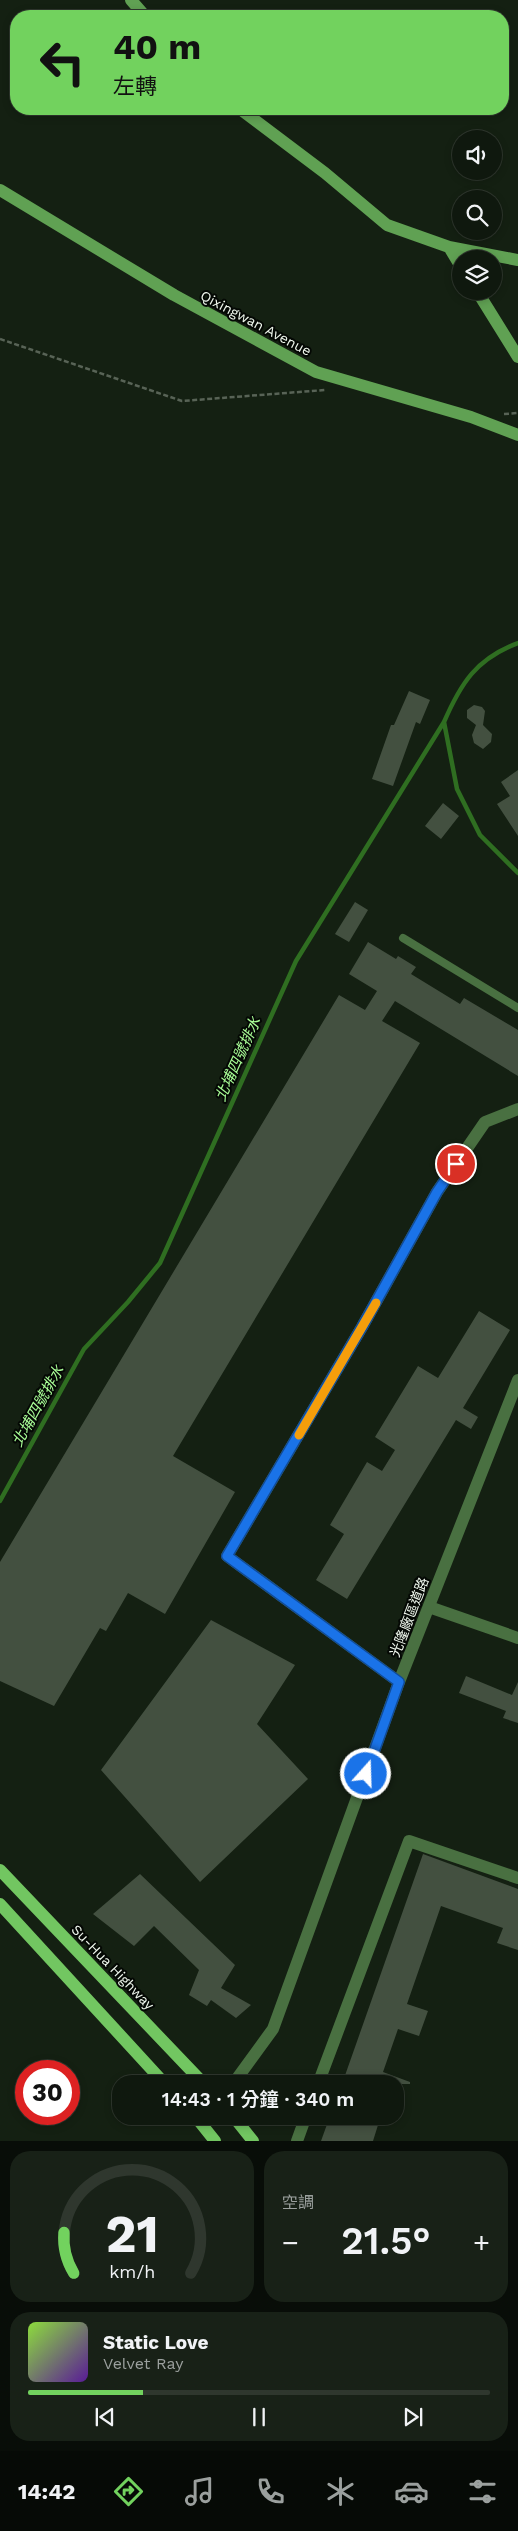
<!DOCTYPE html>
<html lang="zh-TW">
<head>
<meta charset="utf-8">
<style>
  :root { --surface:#0f180e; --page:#182117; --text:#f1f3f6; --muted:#9ba09e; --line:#2f372e; --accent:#72d25e }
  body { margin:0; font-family:"Work Sans","Noto Sans TC",sans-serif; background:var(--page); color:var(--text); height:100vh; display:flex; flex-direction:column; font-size:19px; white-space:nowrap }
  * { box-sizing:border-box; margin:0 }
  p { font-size:16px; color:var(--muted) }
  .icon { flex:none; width:28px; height:28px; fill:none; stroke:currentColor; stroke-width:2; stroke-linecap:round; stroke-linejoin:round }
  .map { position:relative; height:2141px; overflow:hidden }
  .panel { display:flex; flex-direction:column; gap:10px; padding:10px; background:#080d08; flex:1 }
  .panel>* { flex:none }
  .guide { position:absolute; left:10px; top:10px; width:499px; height:105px; border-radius:20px; box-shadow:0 2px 8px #0003,0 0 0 1px var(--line); background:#72d25e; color:#111; overflow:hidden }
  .fabs { position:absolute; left:452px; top:130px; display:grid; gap:10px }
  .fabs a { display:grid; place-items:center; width:50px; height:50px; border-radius:50%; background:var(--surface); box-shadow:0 2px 8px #0003,0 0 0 1px var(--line); font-size:25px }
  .speed { position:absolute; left:15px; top:2060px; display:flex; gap:10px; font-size:25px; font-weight:700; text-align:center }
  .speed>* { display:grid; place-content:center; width:65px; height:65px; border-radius:50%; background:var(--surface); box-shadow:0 2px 8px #0003,0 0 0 1px var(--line); line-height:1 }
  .speed .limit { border:8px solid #d22; background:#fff; color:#111 }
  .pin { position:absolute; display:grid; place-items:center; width:42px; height:42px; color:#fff; margin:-21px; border:2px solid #fff; border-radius:50%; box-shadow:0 1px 5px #0007 }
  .me { position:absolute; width:55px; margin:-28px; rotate:20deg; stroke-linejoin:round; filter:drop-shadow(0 0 4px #0008) }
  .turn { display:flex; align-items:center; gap:18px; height:105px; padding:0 20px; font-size:22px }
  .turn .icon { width:65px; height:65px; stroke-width:2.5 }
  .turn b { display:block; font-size:35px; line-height:42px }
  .big { font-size:38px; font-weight:600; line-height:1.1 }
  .panel .card { flex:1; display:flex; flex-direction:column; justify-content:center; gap:8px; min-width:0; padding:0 18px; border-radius:20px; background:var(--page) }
  .panel .dial { align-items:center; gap:0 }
  .dial svg { height:130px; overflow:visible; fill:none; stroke:var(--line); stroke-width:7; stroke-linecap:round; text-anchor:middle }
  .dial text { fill:var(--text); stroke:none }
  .song { display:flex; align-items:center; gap:15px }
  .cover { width:60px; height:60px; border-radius:8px; background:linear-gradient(135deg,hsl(90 70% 55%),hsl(270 70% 35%)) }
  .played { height:5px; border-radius:2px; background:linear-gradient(90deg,var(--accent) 25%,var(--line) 25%) }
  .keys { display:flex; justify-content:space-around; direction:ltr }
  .heat { display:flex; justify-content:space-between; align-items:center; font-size:28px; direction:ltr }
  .panel .tiles { flex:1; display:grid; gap:10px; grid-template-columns:1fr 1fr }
  .card:last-child { grid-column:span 2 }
  .trip { position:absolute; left:112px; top:2075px; width:292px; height:50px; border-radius:20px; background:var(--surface); box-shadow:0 2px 8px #0003,0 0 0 1px var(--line); font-weight:600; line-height:50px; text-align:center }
  .tab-bar { display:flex; height:80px; justify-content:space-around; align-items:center; background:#060a06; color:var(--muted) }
  .tab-bar .icon { width:35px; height:35px }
  .tab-bar .current { color:var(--accent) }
  .tab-bar b { font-size:22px; color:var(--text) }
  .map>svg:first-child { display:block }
</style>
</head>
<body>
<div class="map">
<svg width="518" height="2141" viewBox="0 0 518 2141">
  <rect width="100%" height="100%" fill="#142012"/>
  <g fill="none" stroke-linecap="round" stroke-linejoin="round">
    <path stroke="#2f6e21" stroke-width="4.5" d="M444 722 457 789 480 835 518 873
      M0 1501 84 1349 128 1302 160 1263 296 961 444 722C461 683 476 659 518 643"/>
  </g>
  <path fill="#435040" d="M409 691 430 700 420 724 416 722 393 786 372 779 391 725H394Z
    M474 705 482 707 485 711 483 725 492 734 491 742 483 749 474 743 472 735 476 725 467 718V710Z
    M518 770V836L497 804 510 796 501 782Z
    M443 803 459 816 441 839 425 826Z
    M355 902 368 910 349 942 335 934Z
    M368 942 396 959 398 956 416 967 411 974 460 1004 464 998 518 1030V1076L395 1001 382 1021 420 1043 173 1456 235 1492 165 1614 128 1593 106 1631 100 1628 54 1706 0 1681V1562L339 995 365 1010 377 991 349 974Z
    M479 1311 510 1330 463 1408 478 1417 471 1429 456 1420 347 1599 316 1580 344 1534 330 1525 367 1462 382 1471 395 1450 375 1437 418 1366 438 1378Z
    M211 1620 295 1665 257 1724 308 1779 200 1882 101 1770Z
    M466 1676 512 1695 518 1682V1723L503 1718 506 1711 459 1693Z
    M423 1854 518 1889V1950L497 1943 503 1928 441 1906 407 2004 428 2011 419 2036 398 2029 383 2072 410 2082V2084H342Z
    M140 1874 235 1965 221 1988 251 2005 236 2018 211 2000 207 2006 189 1995 199 1970 154 1926 134 1946 93 1914Z
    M330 2116H353L378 2125 373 2141H321Z"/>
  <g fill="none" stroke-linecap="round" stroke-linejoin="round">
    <path stroke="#586356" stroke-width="2.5" stroke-dasharray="5 2.5" stroke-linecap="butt" d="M0 339 182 401 325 390
      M504 414 518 413"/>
    <path stroke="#497041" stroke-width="8" d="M403 938 518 1008"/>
    <path stroke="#497041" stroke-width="12" d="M429 1607 518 1638
      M399 1682 227 1556 362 1327 437 1192 485 1122 518 1109
      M233 2084 273 2029 399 1682 518 1380
      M318 2084 409 1841 518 1878
      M297 2141 306 2116"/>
    <path stroke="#60a153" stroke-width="12" d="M131 0 145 16
      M240 109 325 173 387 225 449 247 518 260
      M0 190 174 295 316 372 471 417 518 435
      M449 247 461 267
      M477 291 518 357"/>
    <path stroke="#72c661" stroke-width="12" d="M0 1870 204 2084
      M0 1904 165 2084
      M195 2116 215 2141
      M233 2116 253 2141"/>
  </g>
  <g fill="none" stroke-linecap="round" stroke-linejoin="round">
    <g stroke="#114b97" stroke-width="12">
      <path id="route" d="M366 1774 399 1682 227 1556 362 1327 437 1192 456 1164"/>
    </g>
    <use href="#route" stroke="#1a73e8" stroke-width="9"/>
    <path stroke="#f59e0b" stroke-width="9" d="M299 1435 376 1303"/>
  </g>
  <g text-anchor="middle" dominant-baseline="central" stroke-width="4" stroke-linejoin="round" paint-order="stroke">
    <g font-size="14" fill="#eff7ed" stroke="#040804">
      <text transform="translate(256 323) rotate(28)">Qixingwan Avenue</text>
      <text transform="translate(409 1617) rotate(-69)">光隆廠區道路</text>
      <text transform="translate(113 1967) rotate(46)">Su-Hua Highway</text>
    </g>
    <g font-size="15" font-style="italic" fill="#a9fe97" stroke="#040804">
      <text transform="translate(238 1059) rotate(-66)">北埔四號排水</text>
      <text transform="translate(38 1406) rotate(-61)">北埔四號排水</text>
    </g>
  </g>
</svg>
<div class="fabs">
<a><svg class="icon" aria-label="sound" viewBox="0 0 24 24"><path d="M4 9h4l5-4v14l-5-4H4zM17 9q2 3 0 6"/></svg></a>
<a><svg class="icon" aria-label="search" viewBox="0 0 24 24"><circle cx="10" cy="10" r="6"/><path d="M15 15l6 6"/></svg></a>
<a><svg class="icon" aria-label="layers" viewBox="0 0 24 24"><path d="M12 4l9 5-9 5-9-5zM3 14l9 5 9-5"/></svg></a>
</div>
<div class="speed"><div class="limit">30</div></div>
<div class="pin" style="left:456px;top:1164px;background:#d93025"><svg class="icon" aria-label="arrive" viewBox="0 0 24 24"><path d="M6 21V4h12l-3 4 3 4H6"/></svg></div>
<svg class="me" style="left:366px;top:1774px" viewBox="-20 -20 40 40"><circle r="17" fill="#1a73e8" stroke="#fff" stroke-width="3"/><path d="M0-11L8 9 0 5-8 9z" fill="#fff"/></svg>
<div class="trip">14:43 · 1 分鐘 · 340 m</div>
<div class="guide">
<div class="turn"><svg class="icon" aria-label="left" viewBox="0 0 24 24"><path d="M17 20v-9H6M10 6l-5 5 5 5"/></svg><div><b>40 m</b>左轉</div></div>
</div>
</div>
<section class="panel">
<div class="tiles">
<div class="card dial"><svg viewBox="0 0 100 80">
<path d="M14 69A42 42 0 1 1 86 69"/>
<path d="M14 69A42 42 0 0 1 8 44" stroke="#72d25e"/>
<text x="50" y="56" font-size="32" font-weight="700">21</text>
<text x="50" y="72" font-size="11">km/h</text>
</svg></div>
<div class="card"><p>空調</p>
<div class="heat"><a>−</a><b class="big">21.5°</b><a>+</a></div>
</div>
<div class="card">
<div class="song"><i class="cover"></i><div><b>Static Love</b><p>Velvet Ray</p></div></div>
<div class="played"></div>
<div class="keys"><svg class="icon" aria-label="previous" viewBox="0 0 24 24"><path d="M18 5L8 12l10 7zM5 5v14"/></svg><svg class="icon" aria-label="pause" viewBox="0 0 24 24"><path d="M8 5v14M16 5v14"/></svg><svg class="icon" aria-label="next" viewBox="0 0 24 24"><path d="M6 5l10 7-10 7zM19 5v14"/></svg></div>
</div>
</div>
</section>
<nav class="tab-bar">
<b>14:42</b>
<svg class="icon current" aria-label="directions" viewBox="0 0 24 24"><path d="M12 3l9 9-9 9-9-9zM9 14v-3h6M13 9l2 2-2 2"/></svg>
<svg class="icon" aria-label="music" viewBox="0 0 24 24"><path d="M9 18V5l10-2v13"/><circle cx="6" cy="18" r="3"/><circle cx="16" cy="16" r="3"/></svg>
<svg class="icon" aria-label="phone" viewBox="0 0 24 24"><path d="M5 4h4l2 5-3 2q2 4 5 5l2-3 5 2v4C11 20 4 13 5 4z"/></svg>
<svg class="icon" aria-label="climate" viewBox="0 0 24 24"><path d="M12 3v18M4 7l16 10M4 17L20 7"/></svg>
<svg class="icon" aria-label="car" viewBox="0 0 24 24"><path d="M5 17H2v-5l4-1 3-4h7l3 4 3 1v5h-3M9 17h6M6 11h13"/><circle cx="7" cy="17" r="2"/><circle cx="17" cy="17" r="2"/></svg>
<svg class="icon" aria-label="filters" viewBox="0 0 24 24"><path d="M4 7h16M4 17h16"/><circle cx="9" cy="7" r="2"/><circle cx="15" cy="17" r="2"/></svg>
</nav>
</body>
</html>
